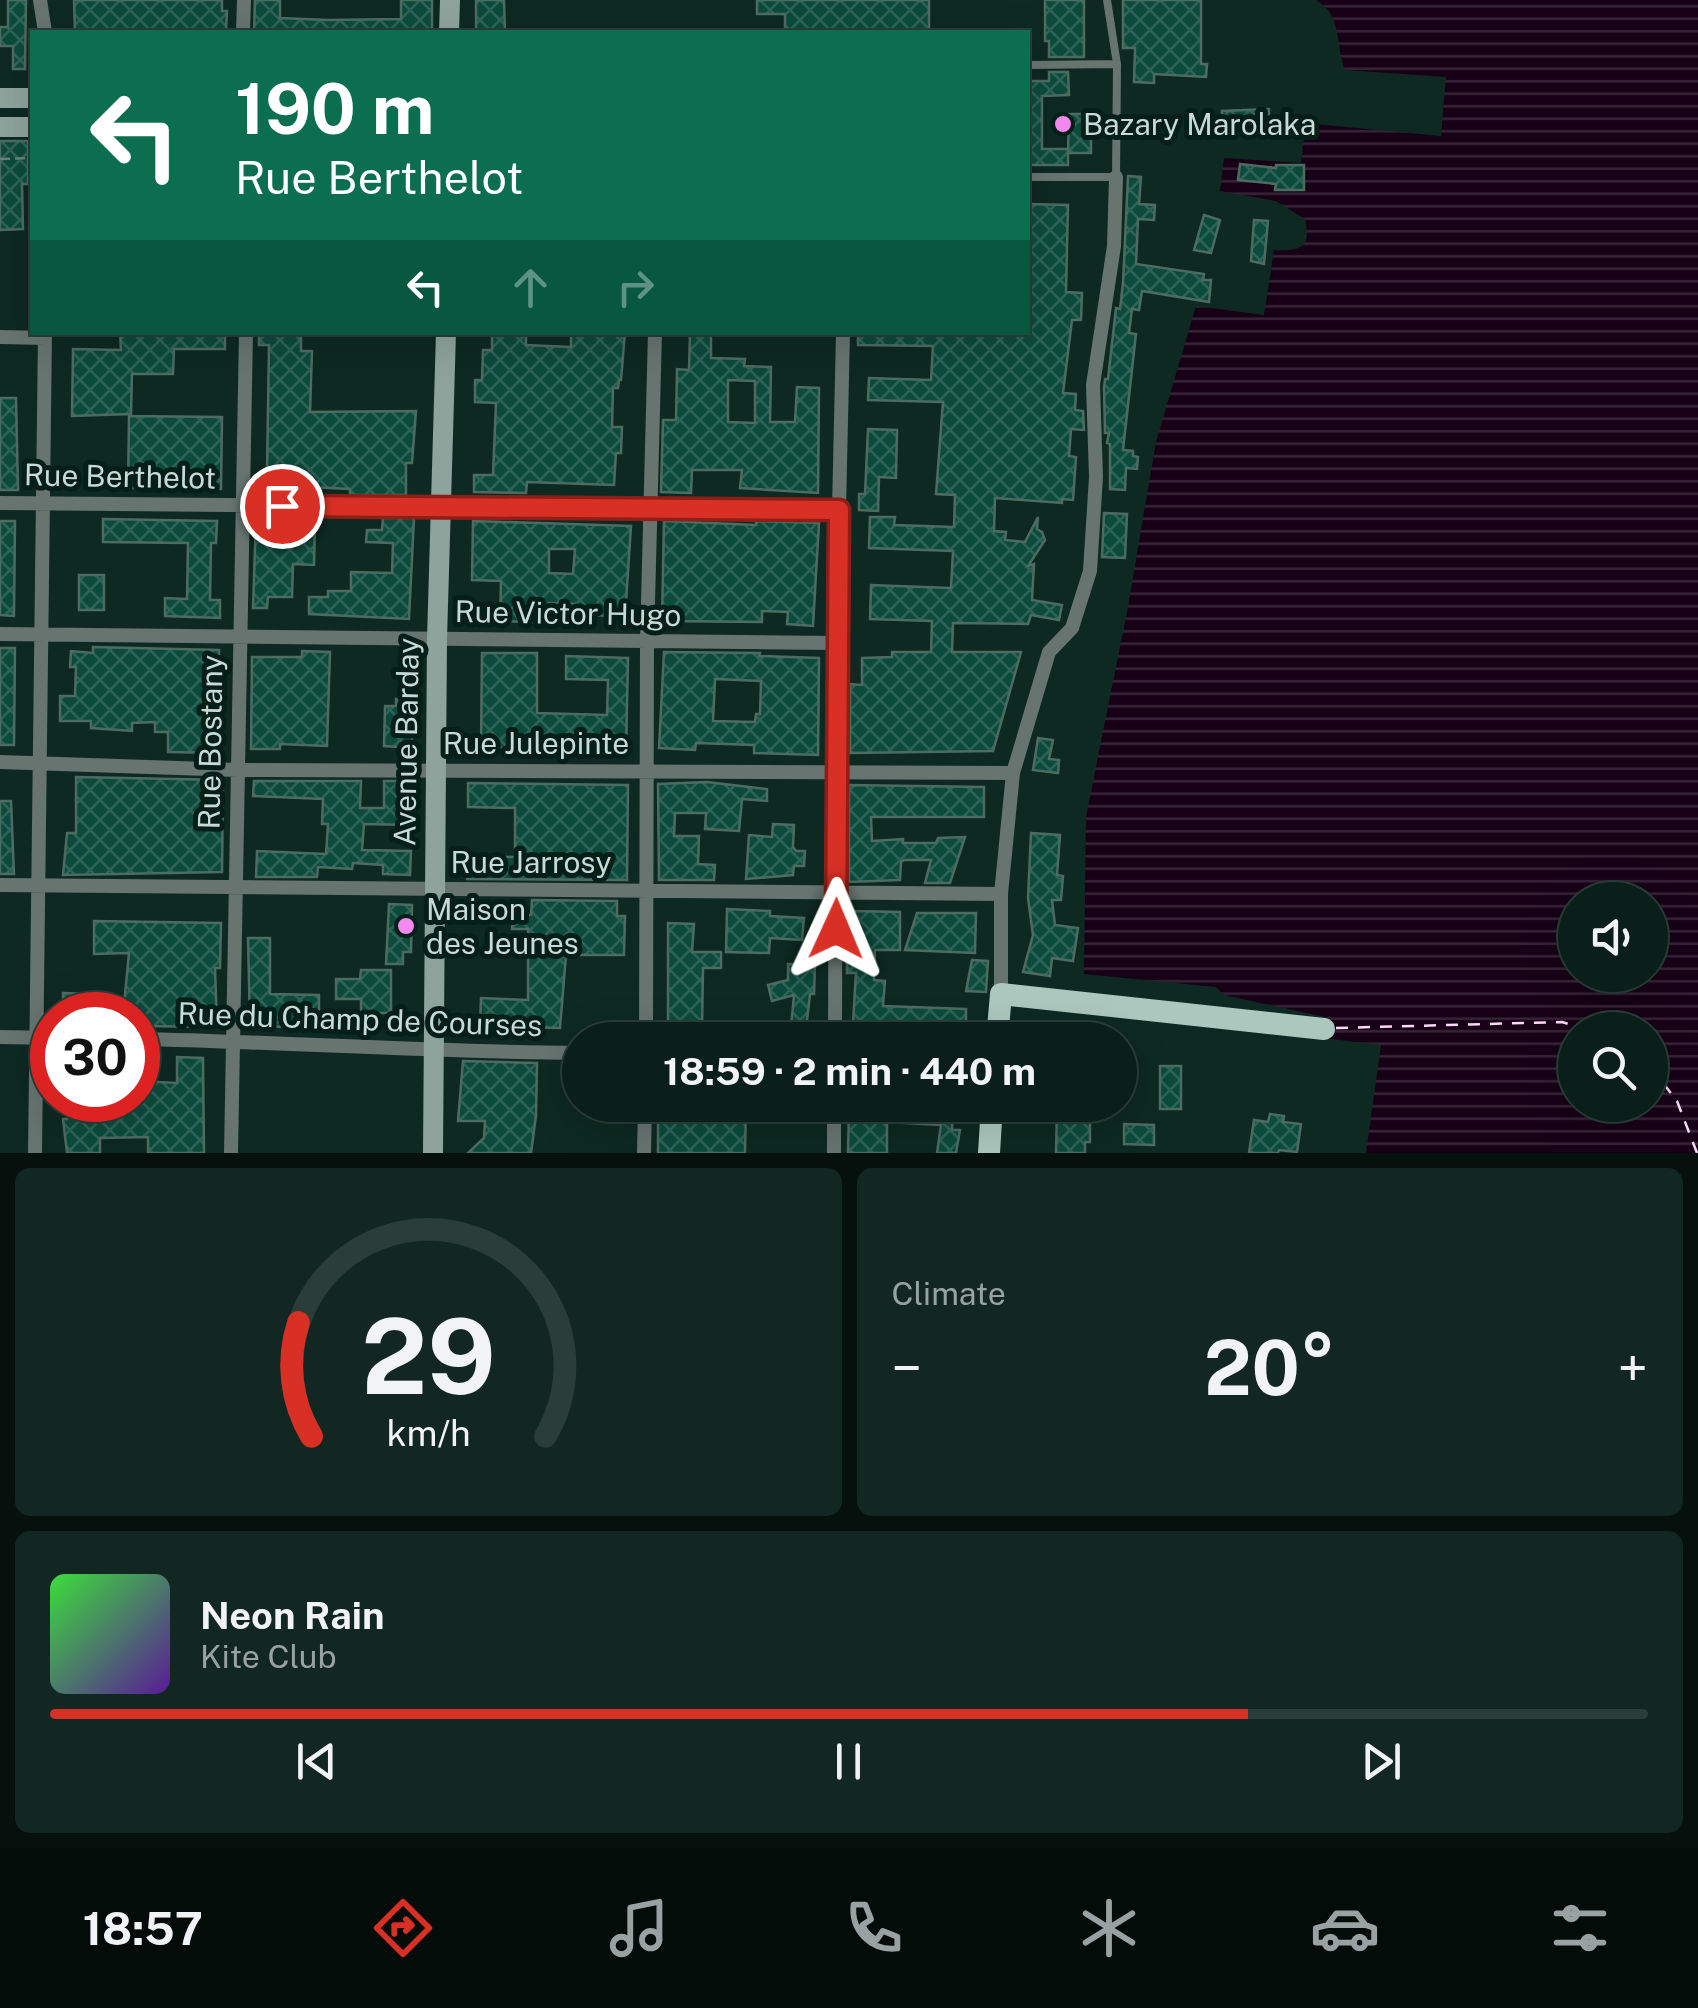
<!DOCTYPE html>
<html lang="en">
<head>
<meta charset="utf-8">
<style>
  :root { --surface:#0a1f19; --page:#132722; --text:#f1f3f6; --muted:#99a2a2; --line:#2a3d38; --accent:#d93025 }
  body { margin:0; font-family:"Public Sans",sans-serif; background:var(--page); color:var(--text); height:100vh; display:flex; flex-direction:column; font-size:38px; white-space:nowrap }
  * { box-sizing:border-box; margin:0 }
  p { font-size:32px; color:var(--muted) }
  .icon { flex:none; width:55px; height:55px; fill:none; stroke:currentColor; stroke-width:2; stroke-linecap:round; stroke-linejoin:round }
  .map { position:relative; height:1153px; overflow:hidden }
  .sheet { display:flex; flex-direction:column; gap:15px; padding:15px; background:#06110e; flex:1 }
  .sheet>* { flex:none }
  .top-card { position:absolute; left:30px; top:30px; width:1000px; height:305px; border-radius:0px; box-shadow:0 10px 40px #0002,0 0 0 2px var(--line); background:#0b6e4f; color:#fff; overflow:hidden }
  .fabs { position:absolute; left:1558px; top:882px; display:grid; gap:20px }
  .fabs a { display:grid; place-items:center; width:110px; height:110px; border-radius:50%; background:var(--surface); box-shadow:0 10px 40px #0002,0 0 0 2px var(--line); font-size:50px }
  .speed { position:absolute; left:30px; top:992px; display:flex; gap:20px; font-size:50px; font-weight:700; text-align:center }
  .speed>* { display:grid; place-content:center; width:130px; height:130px; border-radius:50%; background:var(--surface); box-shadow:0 10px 40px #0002,0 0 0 2px var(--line); line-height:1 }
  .speed .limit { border:15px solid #d22; background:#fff; color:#111 }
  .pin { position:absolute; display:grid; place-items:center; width:85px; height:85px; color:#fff; margin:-42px; border:5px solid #fff; border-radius:50%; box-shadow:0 2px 10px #0007 }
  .me { position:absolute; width:110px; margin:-55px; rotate:1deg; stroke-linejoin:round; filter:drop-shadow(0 0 8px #0008) }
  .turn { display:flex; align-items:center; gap:35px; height:210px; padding:0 40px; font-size:45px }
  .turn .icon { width:130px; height:130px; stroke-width:2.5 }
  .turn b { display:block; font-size:70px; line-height:85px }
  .lanes { display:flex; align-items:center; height:95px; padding:0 40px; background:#0003; justify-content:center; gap:50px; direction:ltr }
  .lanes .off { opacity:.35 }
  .big { font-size:75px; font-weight:700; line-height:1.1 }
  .sheet .card { flex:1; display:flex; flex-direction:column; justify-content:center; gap:15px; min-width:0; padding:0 35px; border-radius:15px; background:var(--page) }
  .sheet .dial { align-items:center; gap:0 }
  .dial svg { height:260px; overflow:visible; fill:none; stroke:var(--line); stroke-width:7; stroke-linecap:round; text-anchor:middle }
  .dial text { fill:var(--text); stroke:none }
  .song { display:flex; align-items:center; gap:30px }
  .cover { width:120px; height:120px; border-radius:15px; background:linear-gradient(135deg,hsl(120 70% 55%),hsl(270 70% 35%)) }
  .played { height:10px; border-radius:5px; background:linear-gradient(90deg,var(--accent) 75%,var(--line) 75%) }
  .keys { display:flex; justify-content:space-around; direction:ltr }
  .heat { display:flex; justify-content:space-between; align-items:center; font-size:55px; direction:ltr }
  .sheet .tiles { flex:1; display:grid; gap:15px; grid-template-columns:1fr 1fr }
  .card:last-child { grid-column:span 2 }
  .trip { position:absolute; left:562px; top:1022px; width:575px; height:100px; border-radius:50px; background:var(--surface); box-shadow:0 10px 40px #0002,0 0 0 2px var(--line); font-weight:700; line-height:100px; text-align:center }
  .tab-bar { display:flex; height:160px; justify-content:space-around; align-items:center; background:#040c0a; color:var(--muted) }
  .tab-bar .icon { width:70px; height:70px }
  .tab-bar .on { color:var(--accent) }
  .tab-bar b { font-size:45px; color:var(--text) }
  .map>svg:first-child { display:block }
</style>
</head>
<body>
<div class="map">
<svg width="1698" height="1153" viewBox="0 0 1698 1153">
  <defs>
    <pattern id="water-rules" width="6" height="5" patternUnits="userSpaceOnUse" patternTransform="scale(2.5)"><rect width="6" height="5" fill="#170016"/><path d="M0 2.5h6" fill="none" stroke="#372537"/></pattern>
    <pattern id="building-cross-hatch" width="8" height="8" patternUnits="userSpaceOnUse" patternTransform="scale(2.5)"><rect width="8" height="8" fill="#0c4b3c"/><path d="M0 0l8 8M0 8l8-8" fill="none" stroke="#2e6457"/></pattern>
  </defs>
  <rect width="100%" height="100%" fill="#0d2921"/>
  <path fill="url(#water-rules)" fill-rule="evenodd" d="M1316 0H1698V1153H1366L1381 1045 1323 1038 1325 1017 1224 995 1216 987 1084 974 1086 817 1128 607 1156 442 1196 306 1264 315 1274 250C1300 251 1312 249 1305 219L1276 201 1220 191 1224 158 1301 163 1304 138H1313L1315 124 1441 136 1446 77 1345 70C1335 44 1343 16 1316 0ZM1575 900H1650V975H1575ZM1575 1030H1650V1105H1575Z"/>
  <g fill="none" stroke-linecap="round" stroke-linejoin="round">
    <path stroke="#fbd7f8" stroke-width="2.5" stroke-dasharray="12 10" stroke-linecap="butt" d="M1336 1028 1562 1022 1588 1030
      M1650 1066 1677 1101 1697 1153"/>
  </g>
  <path fill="url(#building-cross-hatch)" stroke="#4e6b62" stroke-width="2.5" fill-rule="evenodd" d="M8 0H26L25 69H13V46H0V27H8Z
    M74 0H222V11H227L226 32H75Z
    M255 0H280V18L328 20 401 19V0H432V32H254Z
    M476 0H504L505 32H476Z
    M757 0H929V32H785V14H757Z
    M1045 0H1084V57H1049V41H1045Z
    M1123 0H1201V64H1207L1206 77 1154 74V83L1134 82 1135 48H1123Z
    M1049 72H1068L1069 95 1042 96V149H1068V165H1028V81H1049Z
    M1269 109V123L1222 124V111Z
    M1069 114H1091V153H1068Z
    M0 141H28V184H22L23 229 0 230Z
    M1240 164 1276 168V165H1304V190H1275L1276 184 1238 180Z
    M1128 176 1141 177 1139 204 1155 205 1154 220 1138 219 1136 264 1204 274 1203 280H1211L1209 302 1142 291 1139 310 1132 309 1129 333 1136 334 1123 450 1133 451V456L1138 457 1137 469 1126 468 1125 490 1110 489V444L1107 443 1109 433H1105L1104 388 1105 379H1108L1116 308 1120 309 1123 283Z
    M1028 204 1068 205 1066 292 1082 293 1081 320H1072L1063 393 1076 394 1075 410 1083 411 1084 430 1071 429 1069 456 1076 457 1073 500 1062 499V503L995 498 994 531 1006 532 1005 540 1025 542 1038 517 1037 529 1042 532 1045 540 1028 566 1034 564 1032 600 1062 605 1059 620 1031 615 1028 624 953 623 952 652H1021L993 751 850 753V684L862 685V658L892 657V652H931L932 621 870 619 871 585 951 588 953 551 869 548 870 517H895L894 525 954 527 955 495 936 494 943 402 868 400 869 378 931 380 933 346 858 345V332H1028Z
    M1204 215 1220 220 1211 253 1194 250Z
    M1254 220 1268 221 1264 264 1251 261Z
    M120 332H225V349H174L173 374H132L131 414 72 416 73 349 121 350Z
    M259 332H301V351H312L310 412 416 411 412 463H406V495H350V489L310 487V475L267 473 269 345H259Z
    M492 332 526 333V345L571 347V332H625L621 380H619L618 388H613L612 427H622L621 453H616L614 485 527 482 526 493 474 492V475H493L496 403 475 402V380H482L483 350H492Z
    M690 332H711V358L745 359 744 366 771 367 770 422H795L797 387 819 388 818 493 740 488 742 470H692L691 493 661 492 663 420H676L677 369 689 370ZM728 380 755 381V423L728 422Z
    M0 398H16L18 490H0Z
    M129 416 222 417 221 489 128 488Z
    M868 429 897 430 896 478 879 477 878 511 859 510V494H865Z
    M1104 513 1127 514 1125 558 1102 557Z
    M256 518 315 520 314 565 293 564 292 597H268L267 608H253Z
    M383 518H414L409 619 309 614V597H328V591H351V572L392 573 393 543 366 542 367 530H382Z
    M103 519 217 521 216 543H211L210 600H220V618L165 616V598L187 599 188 543 103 542Z
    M0 521H15L14 616 0 615Z
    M473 521 631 526 625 617 577 614 578 604 549 603V623L500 621 501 581 472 580ZM549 549H575L573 574 549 573Z
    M664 521 756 525V521L819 523 813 626 787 624 788 612 762 611V622L662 621Z
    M79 575H104V610H79Z
    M93 647 219 650V753L168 752V732H155V722L132 723V731L91 728V721H60V696H75L76 667H70L71 651 93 653Z
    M0 648H15L14 745H0Z
    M302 651 330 652 327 746 280 744V749H251L252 657H302Z
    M664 652 760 653 759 656 819 658 818 755 754 753V745L696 743 695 750 659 748ZM715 679 761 681 760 714H756L755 722 713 721Z
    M482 653H537V713L607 715 608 680 566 679V656L628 658 626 752 481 747Z
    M396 699H413L412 748 384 746 385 706H396Z
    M1038 738 1053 740 1049 759 1059 760 1058 773 1033 770Z
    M76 777 223 780 222 872 63 875 67 833H76Z
    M254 781H361L360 808H384V781H411L410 825 364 824 362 850 411 851 410 875 383 874V865L353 863 352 869 318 867 317 877H256L257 851 326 854 328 824H322L323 799 253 796Z
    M707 782 767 789V801L742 799 739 831 705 829 706 813H675L674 836H699L698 864 715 865 714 880H659L658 784Z
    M468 783 628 785 627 880 467 879V856L515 857V808L468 807Z
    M849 785 984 787V817H871L872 841 903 839V843H936L938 838 965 837 950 883H925L931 860H904L901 862 900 880 849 882Z
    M0 801H11L14 874H0Z
    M773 824 794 825 793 847 796 851H805L804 866H794L793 875 746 879 749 835 772 837Z
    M1031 833 1060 835 1057 875 1063 876 1061 900H1052L1055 925 1078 928 1073 961 1052 958 1050 976 1023 972 1033 935 1028 898Z
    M532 900 617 901V916H625L624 955H566L560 1028 480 1026 481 998 528 1000V929H512L513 915H531Z
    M389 904 412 905 411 952H403V964H386Z
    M727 909 770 911V916L804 918 802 940 770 938 769 953 726 952Z
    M851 911 900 912V950H875L874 980 885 981 883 1006 966 1009V1040H852L856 973H847V953H851Z
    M917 913H976L975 953 905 950Z
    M94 921 221 923 220 968H215L217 1027 138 1026V1015H123L129 953 94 954Z
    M668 923 694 924 692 952H721V968H703L702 1031 668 1030Z
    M248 938H270V994L319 995V1028L250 1026Z
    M972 960 988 961 986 992 966 991Z
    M788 964 815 965 814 994H810L806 1029 791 1027 794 995 772 1001 768 985 788 980Z
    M361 970H391V1013H361V999H336V979H360Z
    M63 993 91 994 90 1015H63Z
    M177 1057 203 1058 204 1153H148V1137L100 1138V1153H67L63 1119H67V1100H138V1081L177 1083Z
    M463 1061 537 1063 536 1116 531 1153H468L484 1138 485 1121H458Z
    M1160 1066H1181V1109H1160Z
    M658 1105H746L745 1153H658Z
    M849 1105H953L952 1130H960L956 1153H937L941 1125 887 1122V1153H848Z
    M1057 1105H1090V1142H1085V1153H1056Z
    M1270 1114 1284 1116 1283 1122 1301 1124 1297 1152 1279 1150 1278 1153H1249L1254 1120 1268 1122Z
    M1124 1124 1154 1125V1145L1124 1144Z"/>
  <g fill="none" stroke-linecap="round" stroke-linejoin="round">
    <path stroke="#6c827b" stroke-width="2.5" stroke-dasharray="10 5" stroke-linecap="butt" d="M0 159 32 158"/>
    <path stroke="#677470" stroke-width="8" d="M1107 0 1117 64
      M1028 65 1117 64 1116 177H1028"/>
    <path stroke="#677470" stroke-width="14" d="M40 0 45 32
      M243 32 244 0
      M0 337 45 338
      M0 503 839 510
      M0 634 836 643
      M0 762 237 770 1013 773
      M0 885 1001 894
      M1001 994V894L1013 773 1049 652 1072 628 1090 571 1096 477 1093 385 1114 246 1116 177
      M0 1037 52 1038
      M138 1039C285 1042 432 1052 580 1053
      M646 1040 647 641 655 332
      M835 1040 836 643 843 332
      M35 1153 45 332
      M231 1153 246 332
      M644 1153 645 1105
      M834 1153V1105"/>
    <path stroke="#8ea39c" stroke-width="20" d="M449 32 450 0
      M0 98H32
      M0 127H32
      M433 1153 437 639 446 332"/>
    <path stroke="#acc7be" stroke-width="22" d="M997 1040 1001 994 1324 1029
      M989 1153 992 1105"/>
  </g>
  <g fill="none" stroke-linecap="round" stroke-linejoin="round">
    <g stroke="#8d1f18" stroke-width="25">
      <path id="route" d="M282 506 839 510 836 929"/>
    </g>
    <use href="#route" stroke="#d93025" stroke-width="18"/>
  </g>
  <g fill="#f489ef" stroke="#031f18" stroke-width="4">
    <circle cx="1063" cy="124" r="10"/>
    <circle cx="406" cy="926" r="10"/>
  </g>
  <g text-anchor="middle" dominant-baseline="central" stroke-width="10" stroke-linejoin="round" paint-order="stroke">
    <g font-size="30" fill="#c9d9d3" stroke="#031f18" text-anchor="start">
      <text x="1083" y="124">Bazary Marolaka</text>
      <text x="426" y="909">Maison<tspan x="426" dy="34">des Jeunes</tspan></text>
    </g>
    <g font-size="30" fill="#c9d9d3" stroke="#031f18">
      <text transform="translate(120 476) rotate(1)">Rue Berthelot</text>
      <text transform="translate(568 613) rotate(1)">Rue Victor Hugo</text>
      <text transform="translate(210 742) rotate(-89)">Rue Bostany</text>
      <text transform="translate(406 742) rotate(-89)">Avenue Barday</text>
      <text x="536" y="743">Rue Julepinte</text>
      <text x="531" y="862">Rue Jarrosy</text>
      <text transform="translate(360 1019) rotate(2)">Rue du Champ de Courses</text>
    </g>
  </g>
</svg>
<div class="fabs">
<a><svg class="icon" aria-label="sound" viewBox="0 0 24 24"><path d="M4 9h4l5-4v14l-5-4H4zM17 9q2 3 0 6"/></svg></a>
<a><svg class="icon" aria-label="search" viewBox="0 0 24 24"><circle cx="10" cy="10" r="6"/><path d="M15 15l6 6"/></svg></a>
</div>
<div class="speed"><div class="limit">30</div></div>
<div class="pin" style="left:282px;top:506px;background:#d93025"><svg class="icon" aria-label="arrive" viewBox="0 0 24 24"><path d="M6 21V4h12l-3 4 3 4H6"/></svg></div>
<svg class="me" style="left:836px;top:929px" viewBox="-20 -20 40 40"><path d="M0-17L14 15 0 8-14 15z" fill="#d93025" stroke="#fff" stroke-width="4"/></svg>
<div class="trip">18:59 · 2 min · 440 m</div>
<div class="top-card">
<div class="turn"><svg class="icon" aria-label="left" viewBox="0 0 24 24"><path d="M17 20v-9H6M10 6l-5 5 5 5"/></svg><div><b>190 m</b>Rue Berthelot</div></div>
<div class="lanes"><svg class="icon" aria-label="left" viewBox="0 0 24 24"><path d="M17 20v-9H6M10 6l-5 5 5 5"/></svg><svg class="icon off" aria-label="ahead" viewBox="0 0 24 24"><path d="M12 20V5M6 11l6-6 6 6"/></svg><svg class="icon off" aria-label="right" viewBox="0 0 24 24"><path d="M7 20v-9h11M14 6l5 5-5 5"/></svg></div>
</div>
</div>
<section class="sheet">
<div class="tiles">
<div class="card dial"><svg viewBox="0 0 100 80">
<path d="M14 69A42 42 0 1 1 86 69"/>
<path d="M14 69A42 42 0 0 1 10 34" stroke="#d93025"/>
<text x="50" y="56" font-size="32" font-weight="700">29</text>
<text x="50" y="72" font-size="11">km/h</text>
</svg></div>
<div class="card"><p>Climate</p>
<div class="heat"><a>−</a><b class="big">20°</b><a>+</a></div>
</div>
<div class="card">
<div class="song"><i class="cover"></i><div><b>Neon Rain</b><p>Kite Club</p></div></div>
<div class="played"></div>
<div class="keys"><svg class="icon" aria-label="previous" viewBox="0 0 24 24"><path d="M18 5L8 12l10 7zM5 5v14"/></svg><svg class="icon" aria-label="pause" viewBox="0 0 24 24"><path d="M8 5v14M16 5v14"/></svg><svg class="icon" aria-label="next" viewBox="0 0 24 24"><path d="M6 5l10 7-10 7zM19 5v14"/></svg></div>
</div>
</div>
</section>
<nav class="tab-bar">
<b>18:57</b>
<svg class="icon on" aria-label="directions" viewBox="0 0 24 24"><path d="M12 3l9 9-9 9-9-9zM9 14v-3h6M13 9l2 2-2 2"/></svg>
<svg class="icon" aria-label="music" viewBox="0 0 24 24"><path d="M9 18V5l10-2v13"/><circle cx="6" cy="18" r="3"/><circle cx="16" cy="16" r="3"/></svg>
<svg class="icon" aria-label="phone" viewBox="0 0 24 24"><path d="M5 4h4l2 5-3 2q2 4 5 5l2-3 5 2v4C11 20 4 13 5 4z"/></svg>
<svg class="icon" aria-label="climate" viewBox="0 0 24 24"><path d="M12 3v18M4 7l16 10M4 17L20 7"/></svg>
<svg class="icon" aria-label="car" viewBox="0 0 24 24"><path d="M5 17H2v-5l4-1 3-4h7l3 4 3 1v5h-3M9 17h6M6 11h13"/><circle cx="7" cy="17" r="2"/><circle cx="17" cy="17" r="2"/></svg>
<svg class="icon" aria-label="filters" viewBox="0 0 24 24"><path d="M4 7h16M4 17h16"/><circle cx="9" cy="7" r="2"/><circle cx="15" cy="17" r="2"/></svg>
</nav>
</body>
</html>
